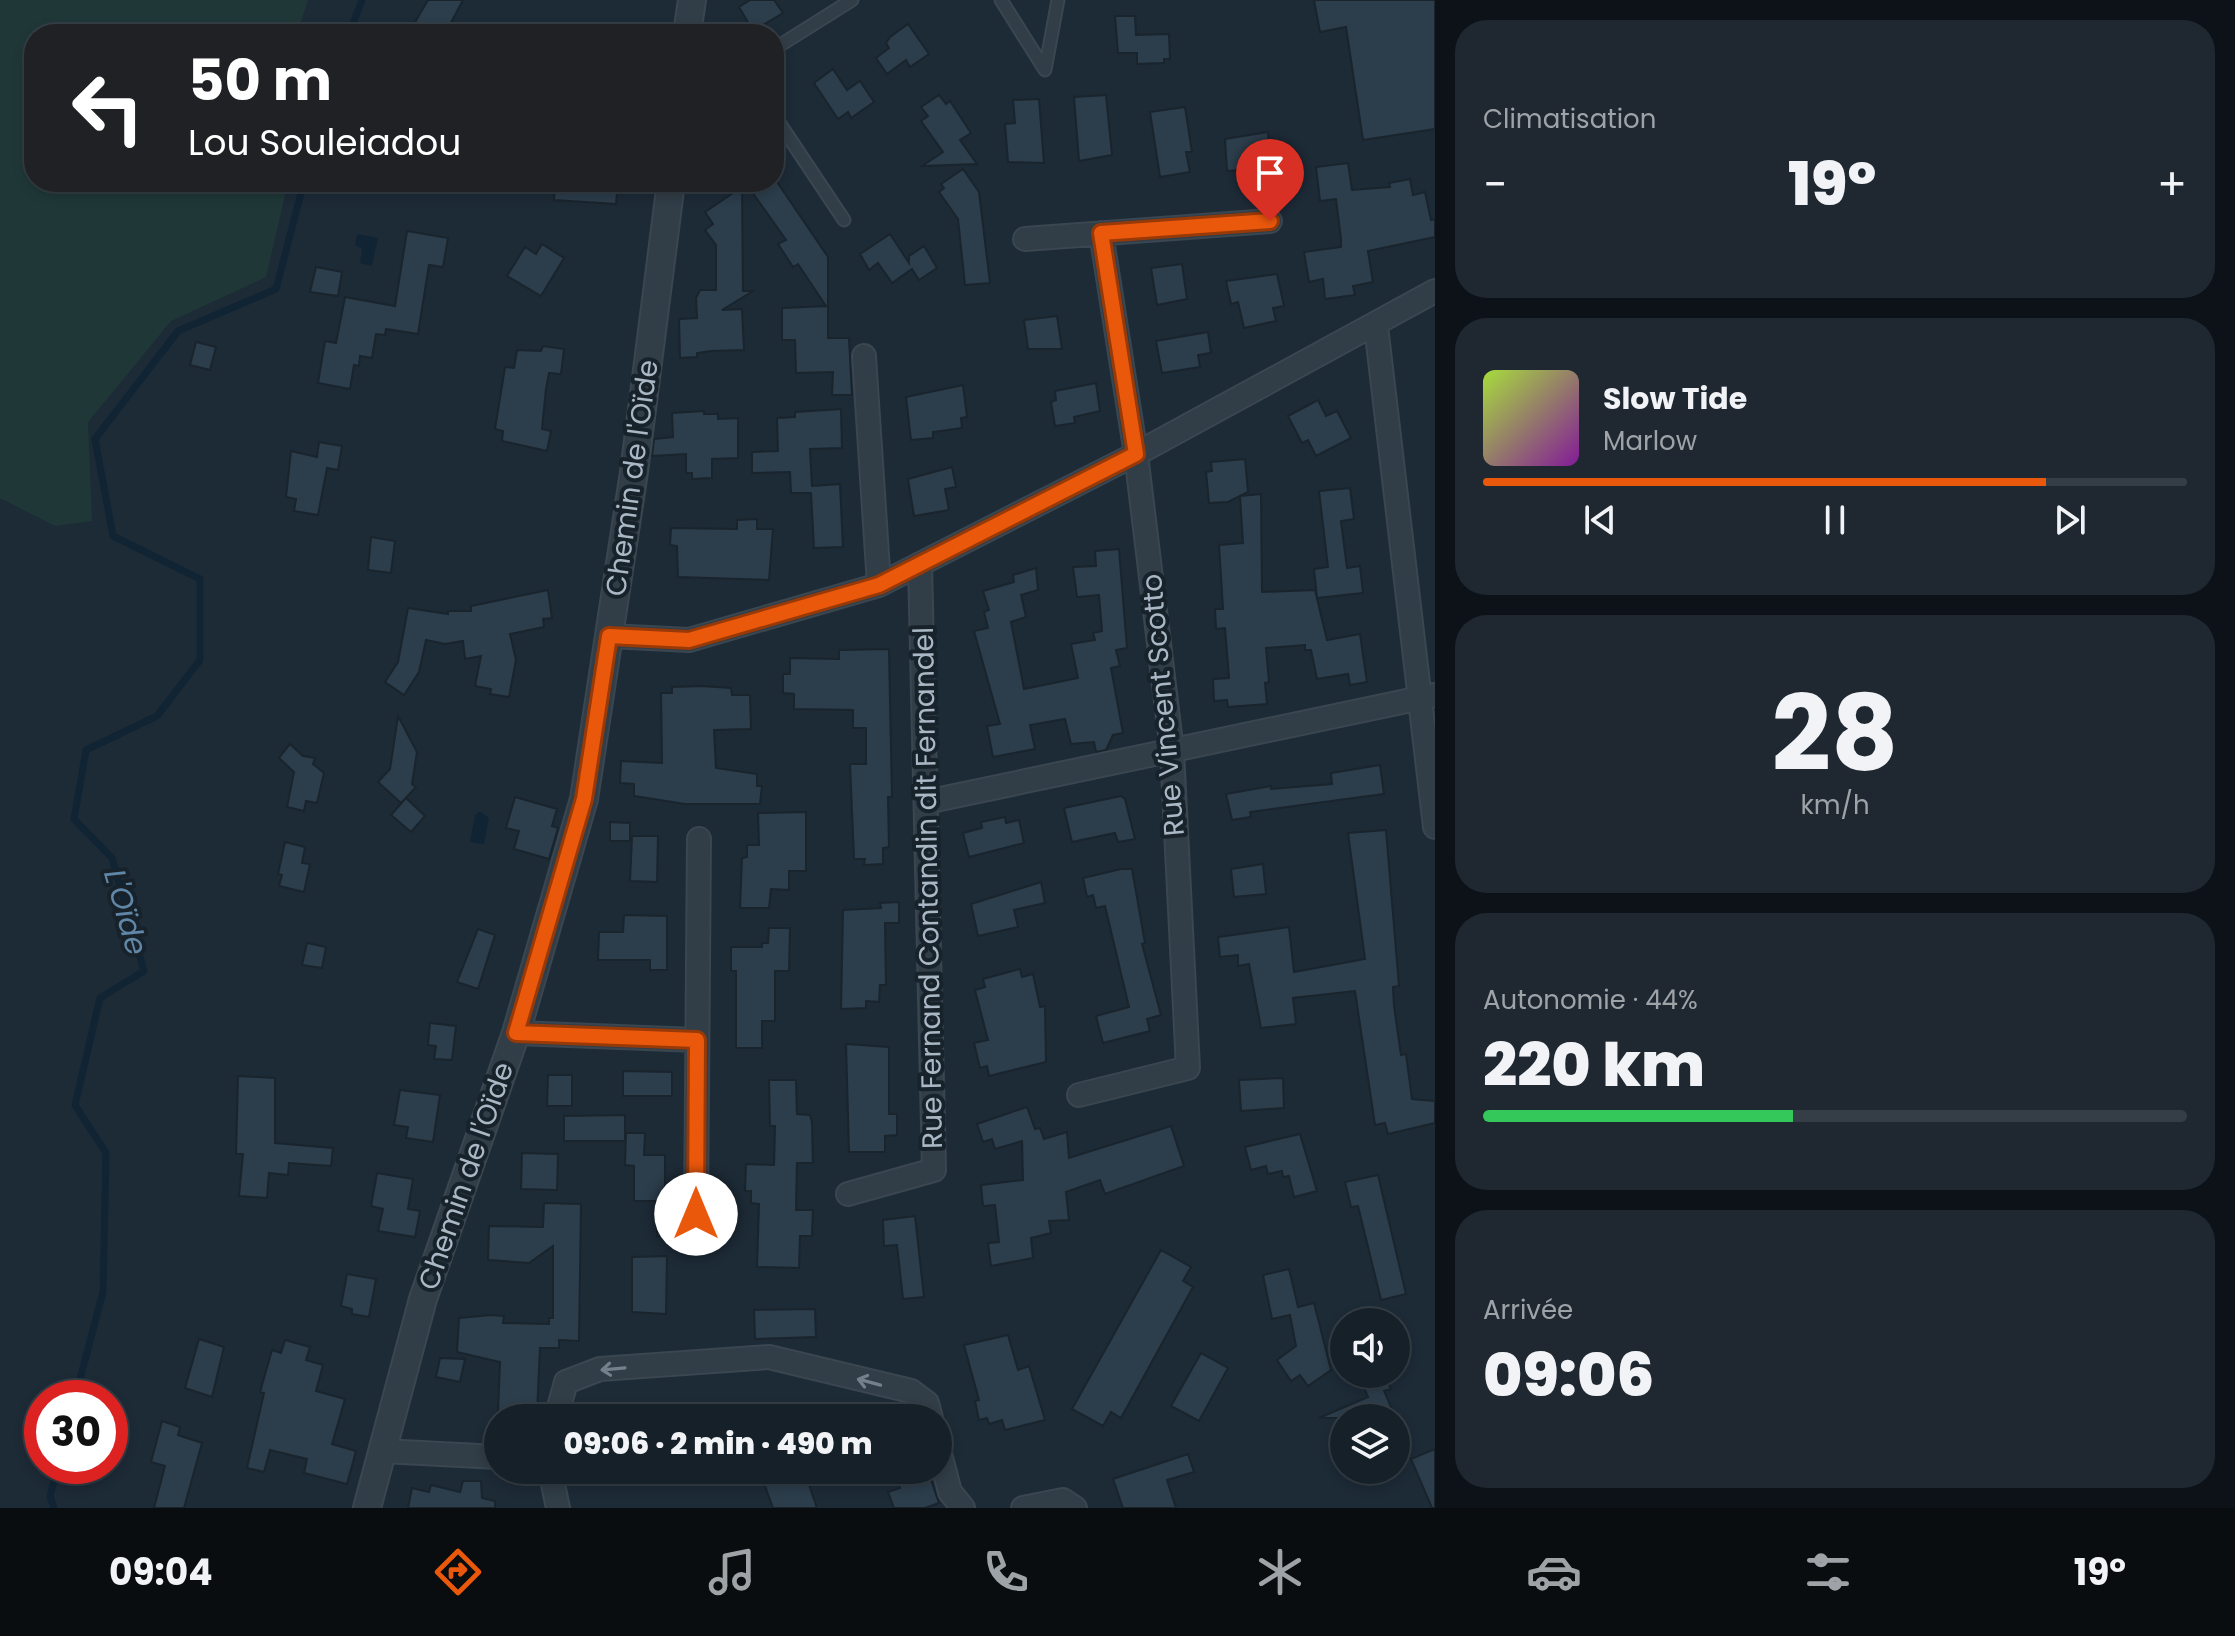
<!DOCTYPE html>
<html lang="fr">
<head>
<meta charset="utf-8">
<style>
  :root { --surface:#162029; --page:#1f2831; --text:#f1f3f6; --muted:#9ea3a8; --line:#353e46; --accent:#ea580c }
  body { margin:0; font-family:Poppins,sans-serif; background:var(--page); color:var(--text); height:100vh; display:flex; flex-direction:column; font-size:30px; white-space:nowrap }
  * { box-sizing:border-box; margin:0 }
  p { font-size:26px; color:var(--muted) }
  .icon { flex:none; width:44px; height:44px; fill:none; stroke:currentColor; stroke-width:2; stroke-linecap:round; stroke-linejoin:round }
  .map { position:relative; flex:1; overflow:hidden }
  .details { display:flex; flex-direction:column; gap:20px; padding:20px; background:#0c1217; width:800px }
  .details>* { flex:none }
  .guide { position:absolute; left:24px; top:24px; width:760px; height:168px; border-radius:32px; box-shadow:0 4px 12px #0003,0 0 0 2px var(--line); background:#202124; color:#fff; overflow:hidden }
  .tools { position:absolute; left:1330px; top:1308px; display:grid; gap:16px }
  .tools a { display:grid; place-items:center; width:80px; height:80px; border-radius:50%; background:var(--surface); box-shadow:0 4px 12px #0003,0 0 0 2px var(--line); font-size:40px }
  .speed { position:absolute; left:24px; top:1380px; display:flex; gap:16px; font-size:40px; font-weight:700; text-align:center }
  .speed>* { display:grid; place-content:center; width:104px; height:104px; border-radius:50%; background:var(--surface); box-shadow:0 4px 12px #0003,0 0 0 2px var(--line); line-height:1 }
  .speed .limit { border:12px solid #d22; background:#fff; color:#111 }
  .pin { position:absolute; display:grid; place-items:center; width:68px; height:68px; color:#fff; margin:-82px -34px; border-radius:50% 50% 50% 0; rotate:-45deg; box-shadow:0 0 8px #0007 }
  .pin .icon { rotate:45deg }
  .me { position:absolute; width:88px; margin:-44px; rotate:0deg; stroke-linejoin:round; filter:drop-shadow(0 0 6px #0008) }
  .turn { display:flex; align-items:center; gap:28px; height:168px; padding:0 32px; font-size:36px }
  .turn .icon { width:104px; height:104px; stroke-width:2.5 }
  .turn b { display:block; font-size:56px; line-height:68px }
  .big { font-size:60px; font-weight:800; line-height:1.1 }
  .details .tile { flex:1; display:flex; flex-direction:column; justify-content:center; gap:12px; min-width:0; padding:0 28px; border-radius:32px; background:var(--page) }
  .details .dial { align-items:center; gap:0 }
  .dial b { font-size:104px; line-height:1 }
  .song { display:flex; align-items:center; gap:24px }
  .cover { width:96px; height:96px; border-radius:12px; background:linear-gradient(135deg,hsl(80 70% 55%),hsl(290 70% 35%)) }
  .played { height:8px; border-radius:4px; background:linear-gradient(90deg,var(--accent) 80%,var(--line) 80%) }
  .keys { display:flex; justify-content:space-around; direction:ltr }
  .heat { display:flex; justify-content:space-between; align-items:center; font-size:44px; direction:ltr }
  .charge { height:12px; border-radius:6px; background:linear-gradient(90deg,#34c759 44%,var(--line) 0) }
  .trip { position:absolute; left:484px; top:1404px; width:468px; height:80px; border-radius:40px; background:var(--surface); box-shadow:0 4px 12px #0003,0 0 0 2px var(--line); font-weight:800; line-height:80px; text-align:center }
  .tab-bar { display:flex; height:128px; justify-content:space-around; align-items:center; background:#090d10; color:var(--muted) }
  .tab-bar .icon { width:56px; height:56px }
  .tab-bar .active { color:var(--accent) }
  .tab-bar b { font-size:36px; color:var(--text) }
  main { display:flex; flex:1; min-height:0 }
  .map>svg:first-child { display:block }
</style>
</head>
<body>
<main>
<div class="map">
<svg width="1435" height="1508" viewBox="0 0 1435 1508">
  <rect width="100%" height="100%" fill="#1d2b37"/>
  <path fill="#1f3837" d="M0 0H308L297 34H34V182H288L266 277 171 321 88 422 92 521 55 526 0 498Z"/>
  <path fill="#112434" d="M357 234 378 238 372 266 360 263 362 249 355 245Z
    M480 811 489 818 484 844 470 842 475 815Z"/>
  <g fill="none" stroke-linecap="round" stroke-linejoin="round">
    <path stroke="#112434" stroke-width="7" d="M349 34 362 0
      M75 1398 103 1292 106 1153 75 1105 100 998 144 971 112 858 74 819 86 750 157 716 200 660V579L113 536 95 439 178 331 276 289 304 182
      M54 1508 50 1496 58 1466"/>
  </g>
  <path fill="#2c3d4b" stroke="#19242d" stroke-width="2" d="M428 0H463L445 34H414L419 26 414 24Z
    M750 0H774L783 13 753 31 739 7Z
    M1314 0H1435V129L1363 140 1346 27 1320 32Z
    M1115 16H1135L1136 35 1169 34 1170 59H1164V63L1137 64V53H1118Z
    M908 24 929 54 910 67 906 60 887 74 876 58 889 48 886 43 890 37Z
    M833 69 847 90 860 81 874 102 851 118 848 112 838 119 814 83Z
    M939 95 946 104 950 101 971 133 960 140 977 164 922 166 943 152 921 121 928 116 921 107Z
    M1106 95 1112 155 1079 161 1074 97Z
    M1039 99 1044 163 1008 162 1005 124 1015 123 1013 100Z
    M1185 107 1192 152H1186L1190 172 1160 177 1150 112Z
    M1268 132 1270 155H1256L1257 169 1227 171 1225 139Z
    M1348 163 1352 190 1390 187 1389 183 1410 179 1413 195 1425 192 1431 220 1435 219V237L1368 251 1373 282 1353 286 1355 295 1325 299 1323 279 1309 282 1304 252 1341 247V239L1336 199 1320 201 1316 167Z
    M963 169 979 192 990 283 965 285 958 219 939 192 944 188 941 184Z
    M555 182H618L616 204 554 200Z
    M745 182H777L828 257V338H849L852 395H832L833 372 796 373 795 340H782V308L826 306 798 264 793 267 778 244 786 240Z
    M742 187 743 291H753L722 310 742 309 744 350 711 351 697 353V357L680 358 679 319 697 318 696 298 700 290H716V245L705 230 713 224 705 212Z
    M407 231 448 238 443 267 429 265 418 334 386 329 385 335 376 334 372 358 360 356 359 366 354 365 350 389 318 383 325 341 336 343 345 297 395 306Z
    M890 234 909 263V256L924 246 937 268 919 280 912 269 892 283 878 263 869 270 860 254Z
    M542 244 564 258 541 296 507 276 525 247 536 254Z
    M1182 264 1187 299 1157 305 1151 268Z
    M316 267 342 272 338 296 310 292Z
    M1277 274 1284 306 1273 308 1276 321 1244 328 1238 302 1231 304 1226 281Z
    M1057 316 1062 349H1028L1024 320Z
    M1208 332 1211 353 1198 355 1200 367 1162 373 1156 341Z
    M196 342 216 347 210 370 190 365Z
    M543 346 564 349 561 374 549 373 546 389 542 429 551 431 547 451 502 441 503 431 495 429 505 367 514 368 517 350 541 351Z
    M1096 383 1100 411 1074 417 1075 423 1055 426 1051 402 1056 400 1055 391Z
    M963 385 967 417 961 418 962 428 933 432V438L911 440 906 397Z
    M1318 400 1326 416 1337 411 1351 438 1316 456 1308 440 1302 443 1288 416Z
    M841 409 842 448 810 449 812 486 840 484 843 547 814 548 811 493H791L790 472 752 473V452L778 451 777 418 795 417V412Z
    M704 411V414H718V419L738 418V458L712 459V478L692 479V473H686V454L652 456 654 439 673 437 672 413Z
    M319 442 342 446 338 470 327 468 318 515 294 511 296 499 286 497 291 451 317 457Z
    M1245 459 1248 492 1228 502 1209 503 1206 472 1212 471 1211 462Z
    M952 467 956 487 945 489 949 510 914 516 908 479Z
    M1350 488 1354 519 1341 521 1347 568 1360 566 1363 593 1317 598 1314 569 1328 567 1319 491Z
    M1261 494 1262 592 1315 590 1327 640 1360 634 1367 682 1350 685 1348 674 1317 679 1311 650H1305V645L1266 648 1269 682 1265 683 1267 704 1228 707 1227 700 1214 701 1213 679 1229 678 1225 628 1216 629 1215 609H1223L1219 545 1243 543 1240 496Z
    M757 519V529H773L769 580 678 577 677 546 670 545 671 528 737 529V520Z
    M371 537 395 541 391 573 368 570Z
    M1119 549 1127 648 1116 650 1120 666 1111 668 1123 733 1113 735 1106 750 1096 752 1094 742 1071 744 1065 719 1030 725 1035 749 993 757 987 726 1000 724 974 631 988 628 984 612 989 610 983 591 1014 582 1013 575 1036 568 1038 590 1021 595 1026 617 1011 622 1024 689 1078 678 1071 644 1095 640 1093 633 1102 631 1099 595 1077 597 1073 567 1096 566 1095 551Z
    M548 590 552 618 543 619 544 627 510 634 516 660 509 697 490 694 491 689 475 686 481 656 465 659 463 641 445 644 426 640 419 672 404 695 385 682 398 662 408 608 448 614V611H471V606Z
    M889 649 892 797H888L889 847 883 848V864L864 865 865 859H854L850 764H866V728H853V710L794 709V694L783 693V674H790V658L839 659V650Z
    M702 686 731 688 732 695H750L751 729 714 730 716 768 757 774V786H762L760 804H685L634 796V784L620 783 621 761 662 763 661 693H672V687Z
    M398 716 417 752 412 784 416 787 401 803 378 782 390 769Z
    M290 744 303 756 315 758 313 764 324 773 317 803 306 801 304 811 287 807 294 772 279 758Z
    M1380 765 1384 794 1250 812 1251 817 1232 820 1226 794 1271 786V789L1332 784 1331 773Z
    M1121 796 1125 799 1135 839 1118 842 1115 833 1072 842 1064 808Z
    M515 797 557 809 552 826 558 828 549 859 514 849 519 831 506 828Z
    M406 798 425 816 411 832 391 815Z
    M806 812V871H789V890L771 889 769 908H740L742 858 747 857V845H759L758 813Z
    M1005 817 1006 823 1019 820 1024 843 969 857 963 833 982 828 981 822Z
    M610 822 630 823V841H610Z
    M1386 830 1399 986 1393 987 1394 1006 1401 1055 1406 1054 1412 1099 1435 1101V1123L1388 1134 1385 1123 1375 1125 1355 991 1293 998 1296 1024 1261 1028 1249 964 1238 966V955L1220 957 1218 937 1289 927 1294 972 1365 959 1348 833Z
    M632 836H658L657 882 630 881Z
    M285 842 305 847 302 863 310 864 304 892 279 886 282 875 278 874Z
    M1263 864 1266 894 1234 897 1231 869Z
    M1121 869H1132L1145 943 1142 944 1161 1015 1147 1019 1150 1031 1103 1043 1096 1016 1129 1007 1105 906 1096 908 1093 895 1087 897 1083 878Z
    M1041 882 1045 903 1014 910 1018 927 978 936 971 904Z
    M899 902V923H885L886 985H880L879 1002 866 1001V1008L841 1009 843 910 881 908 880 903Z
    M624 915 667 916V970H650V960H598L599 932H623Z
    M769 928H790L789 971H775V1021H762V1048H736V971H731V947H762V943H768Z
    M478 929 495 935 478 989 457 982Z
    M307 943 326 947 322 968 302 965Z
    M1020 969 1022 977 1033 974 1040 1007 1045 1006 1046 1062 989 1076 987 1066 980 1068 974 1043 988 1040 975 990 985 987 983 979Z
    M430 1023 456 1026 452 1060 434 1059 436 1046 428 1045Z
    M846 1044 889 1047V1114H897V1135L885 1136V1152H849Z
    M623 1071 672 1072V1096H623Z
    M548 1075H572V1106H547Z
    M238 1076 275 1078V1143L333 1148 331 1166 289 1163 288 1175 269 1173 267 1198 239 1196 243 1154H236Z
    M1283 1078 1284 1108 1241 1111 1239 1080Z
    M769 1080H796L797 1114 810 1115 812 1122 813 1163H797L796 1210H813L812 1236H800L799 1268 757 1267 759 1204 751 1203V1191H745L746 1164 774 1165 775 1126H770Z
    M400 1090 440 1095 433 1142 406 1138 408 1127 394 1125Z
    M1027 1107 1035 1129 1040 1128 1044 1139 1067 1132 1069 1158 1171 1126 1184 1166 1105 1194 1100 1180 1066 1192 1069 1220 1049 1221 1051 1233 1031 1238 1033 1258 991 1266 988 1243 999 1242 995 1205 983 1206 981 1185 1023 1180 1022 1141 995 1149 992 1139 983 1142 977 1124Z
    M625 1115V1141H564V1116Z
    M626 1133H645L644 1155H665V1201H634V1166L625 1165Z
    M1300 1134 1317 1191 1294 1197 1289 1176 1283 1177 1282 1171 1268 1174 1266 1166 1251 1170 1245 1147Z
    M522 1153 558 1154 557 1190 521 1189Z
    M377 1173 413 1179 408 1209 420 1211 415 1237 378 1231 383 1209 371 1206Z
    M1378 1175 1406 1294 1381 1300 1358 1206 1351 1207 1345 1182Z
    M544 1203 581 1204 579 1341 559 1340V1348H540L537 1414 498 1412 500 1362 457 1352 459 1318 491 1315 504 1316 503 1323 549 1324V1318H553V1246L529 1263 488 1260 489 1226 543 1227Z
    M657 1216H682L690 1226V1238L657 1236Z
    M915 1216 924 1297 903 1299 897 1245 884 1246 883 1220Z
    M1161 1250 1191 1267 1183 1281 1193 1287 1121 1418 1111 1412 1103 1426 1072 1409Z
    M667 1256 666 1314 632 1312V1257Z
    M1289 1269 1298 1307 1314 1303 1331 1370 1308 1386 1300 1375 1291 1381 1277 1360 1296 1346 1290 1315 1272 1319 1263 1275Z
    M347 1274 376 1279 369 1317 352 1314V1309L341 1306Z
    M815 1309 816 1337 755 1339 754 1310Z
    M1008 1335 1018 1370 1029 1366 1045 1420 1005 1430 1002 1420 989 1424 987 1418 979 1420 975 1401 979 1400 964 1345Z
    M199 1339 224 1347 212 1397 185 1388Z
    M285 1340 310 1347 306 1360 323 1365 316 1391 345 1399 332 1444 356 1451 347 1484 304 1473 307 1459 270 1450 264 1472 247 1468 264 1393 260 1392 272 1350 281 1353Z
    M1201 1353 1228 1368 1199 1421 1171 1406Z
    M440 1358 465 1359 460 1382 436 1377Z
    M1358 1374H1384L1391 1389 1384 1391 1392 1409 1371 1418H1319L1368 1397Z
    M162 1421 180 1427 178 1435 202 1443 184 1508H154L165 1466 151 1462Z
    M1435 1449V1508H1432L1411 1459Z
    M1188 1454 1194 1472 1167 1480 1176 1508H1123L1113 1479Z
    M798 1470H804L817 1508H773L764 1483Z
    M893 1470H916L920 1480 930 1477 939 1503 925 1508H894L888 1492 900 1488Z
    M463 1481H481L482 1498 495 1501V1508H408L412 1488 429 1492 431 1485 460 1492Z"/>
  <g fill="none" stroke-linecap="round" stroke-linejoin="round">
    <g stroke="#3a4650" stroke-width="15">
      <path id="service" d="M1001 0 1045 70 1058 0
        M774 49 852 0
        M774 115 844 220"/>
    </g>
    <g stroke="#3a4650" stroke-width="26">
      <path id="minor" d="M1025 239 1270 221
        M1376 326 1435 827
        M864 356 879 585
        M609 636 689 640 879 585 1136 454 1435 291
        M926 802 1435 695
        M516 1033 697 1040
        M1079 1095 1188 1068 1172 751 1136 454 1101 233
        M848 1194 934 1170 920 564
        M696 1214 699 839
        M556 1418 566 1382 600 1369 769 1357 911 1391 927 1403 931 1418
        M938 1446 950 1492 963 1508
        M383 1451 498 1457
        M550 1470 558 1508
        M1023 1508 1063 1500 1075 1508"/>
    </g>
    <g stroke="#3a4650" stroke-width="30">
      <path id="tertiary" d="M687 34 692 0
        M367 1508 423 1299 516 1033 584 799 634 472 671 182"/>
    </g>
    <use href="#service" stroke="#313d47" stroke-width="11"/>
    <use href="#minor" stroke="#313d47" stroke-width="22"/>
    <use href="#tertiary" stroke="#313d47" stroke-width="26"/>
  </g>
  <defs><path id="oneway-shaft" d="M-6 0H5M1.5-3L5.5 0L1.5 3" fill="none" stroke-width="1.6" stroke-linecap="round" stroke-linejoin="round" transform="scale(2)"/></defs>
  <g stroke="#74818c">
    <use href="#oneway-shaft" transform="translate(613 1369) rotate(175)"/>
    <use href="#oneway-shaft" transform="translate(869 1382) rotate(-165)"/>
  </g>
  <g fill="none" stroke-linecap="round" stroke-linejoin="round">
    <g stroke="#983908" stroke-width="20">
      <path id="route" d="M696 1214 697 1040 516 1033 584 799 609 636 689 640 879 585 1136 454 1101 233 1270 221"/>
    </g>
    <use href="#route" stroke="#ea580c" stroke-width="14"/>
  </g>
  <g text-anchor="middle" dominant-baseline="central" stroke-width="8" stroke-linejoin="round" paint-order="stroke">
    <g font-size="28" fill="#aab8c5" stroke="#17222b">
      <text transform="translate(632 478) rotate(-82)">Chemin de l'Oïde</text>
      <text transform="translate(1163 705) rotate(-95)">Rue Vincent Scotto</text>
      <text transform="translate(928 888) rotate(-91)">Rue Fernand Contandin dit Fernandel</text>
      <text transform="translate(466 1176) rotate(-71)">Chemin de l'Oïde</text>
    </g>
    <g font-size="30" font-style="italic" fill="#6087a7" stroke="#17222b">
      <text transform="translate(126 912) rotate(74)">L'Oïde</text>
    </g>
  </g>
</svg>
<div class="tools">
<a><svg class="icon" aria-label="sound" viewBox="0 0 24 24"><path d="M4 9h4l5-4v14l-5-4H4zM17 9q2 3 0 6"/></svg></a>
<a><svg class="icon" aria-label="layers" viewBox="0 0 24 24"><path d="M12 4l9 5-9 5-9-5zM3 14l9 5 9-5"/></svg></a>
</div>
<div class="speed"><div class="limit">30</div></div>
<div class="pin" style="left:1270px;top:221px;background:#d93025"><svg class="icon" aria-label="arrive" viewBox="0 0 24 24"><path d="M6 21V4h12l-3 4 3 4H6"/></svg></div>
<svg class="me" style="left:696px;top:1214px" viewBox="-20 -20 40 40"><circle r="19" fill="#fff"/><path d="M0-13L10 11 0 6-10 11z" fill="#ea580c"/></svg>
<div class="trip">09:06 · 2 min · 490 m</div>
<div class="guide">
<div class="turn"><svg class="icon" aria-label="left" viewBox="0 0 24 24"><path d="M17 20v-9H6M10 6l-5 5 5 5"/></svg><div><b>50 m</b>Lou Souleiadou</div></div>
</div>
</div>
<section class="details">
<div class="tile"><p>Climatisation</p>
<div class="heat"><a>−</a><b class="big">19°</b><a>+</a></div>
</div>
<div class="tile">
<div class="song"><i class="cover"></i><div><b>Slow Tide</b><p>Marlow</p></div></div>
<div class="played"></div>
<div class="keys"><svg class="icon" aria-label="previous" viewBox="0 0 24 24"><path d="M18 5L8 12l10 7zM5 5v14"/></svg><svg class="icon" aria-label="pause" viewBox="0 0 24 24"><path d="M8 5v14M16 5v14"/></svg><svg class="icon" aria-label="next" viewBox="0 0 24 24"><path d="M6 5l10 7-10 7zM19 5v14"/></svg></div>
</div>
<div class="tile dial"><b>28</b><p>km/h</p></div>
<div class="tile"><p>Autonomie · 44%</p><b class="big">220 km</b><div class="charge"></div></div>
<div class="tile"><p>Arrivée</p><b class="big">09:06</b></div>
</section>
</main>
<nav class="tab-bar">
<b>09:04</b>
<svg class="icon active" aria-label="directions" viewBox="0 0 24 24"><path d="M12 3l9 9-9 9-9-9zM9 14v-3h6M13 9l2 2-2 2"/></svg>
<svg class="icon" aria-label="music" viewBox="0 0 24 24"><path d="M9 18V5l10-2v13"/><circle cx="6" cy="18" r="3"/><circle cx="16" cy="16" r="3"/></svg>
<svg class="icon" aria-label="phone" viewBox="0 0 24 24"><path d="M5 4h4l2 5-3 2q2 4 5 5l2-3 5 2v4C11 20 4 13 5 4z"/></svg>
<svg class="icon" aria-label="climate" viewBox="0 0 24 24"><path d="M12 3v18M4 7l16 10M4 17L20 7"/></svg>
<svg class="icon" aria-label="car" viewBox="0 0 24 24"><path d="M5 17H2v-5l4-1 3-4h7l3 4 3 1v5h-3M9 17h6M6 11h13"/><circle cx="7" cy="17" r="2"/><circle cx="17" cy="17" r="2"/></svg>
<svg class="icon" aria-label="filters" viewBox="0 0 24 24"><path d="M4 7h16M4 17h16"/><circle cx="9" cy="7" r="2"/><circle cx="15" cy="17" r="2"/></svg>
<b>19°</b>
</nav>
</body>
</html>
